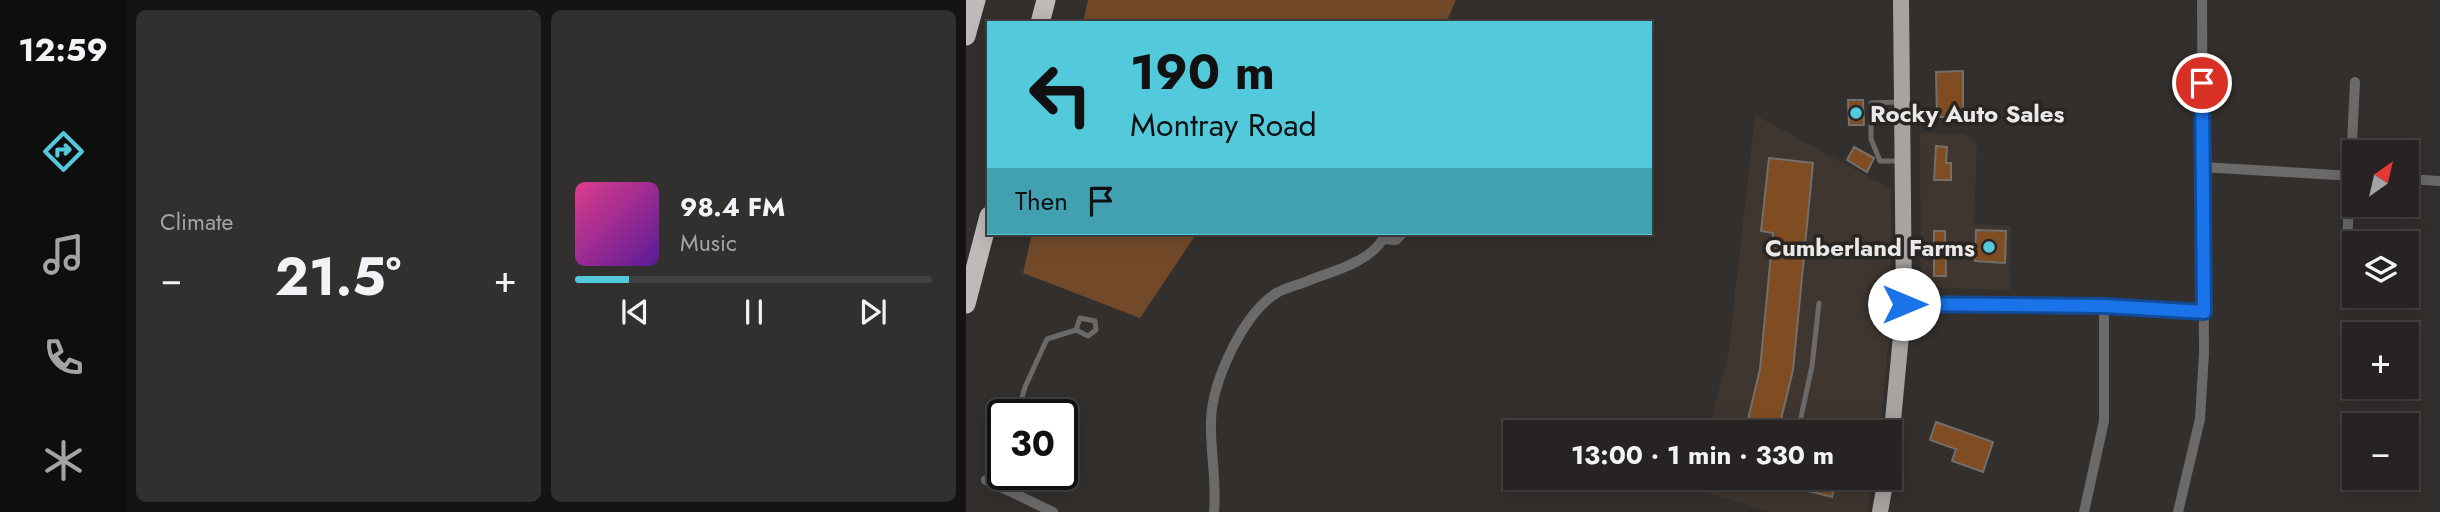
<!DOCTYPE html>
<html lang="en">
<head>
<meta charset="utf-8">
<style>
  :root { --surface:#262322; --page:#322f2f; --text:#f1f3f6; --muted:#a4a4a5; --line:#424040; --accent:#53cadc }
  body { margin:0; font-family:Jost,sans-serif; background:var(--page); color:var(--text); height:100vh; display:flex; flex-direction:column; font-size:26px; white-space:nowrap }
  * { box-sizing:border-box; margin:0 }
  p { font-size:23px; color:var(--muted) }
  .icon { flex:none; width:38px; height:38px; fill:none; stroke:currentColor; stroke-width:2; stroke-linecap:round; stroke-linejoin:round }
  .map { position:relative; flex:1; overflow:hidden }
  .side { display:flex; flex-direction:column; gap:10px; padding:10px; background:#151313; width:840px }
  .side>* { flex:none }
  .hud { position:absolute; left:21px; top:21px; width:665px; height:214px; border-radius:0px; box-shadow:0 4px 18px #0003,0 0 0 2px var(--line); background:#53cadc; color:#111; overflow:hidden }
  .needle { width:46px; rotate:34deg }
  .tools { position:absolute; left:1376px; top:140px; display:grid; gap:14px }
  .tools a { display:grid; place-items:center; width:77px; height:77px; border-radius:0px; background:var(--surface); box-shadow:0 4px 18px #0003,0 0 0 2px var(--line); font-size:35px }
  .speed { position:absolute; left:21px; top:399px; display:flex; gap:14px; font-size:35px; font-weight:700; text-align:center }
  .speed>* { display:grid; place-content:center; width:91px; height:91px; border-radius:50%; background:var(--surface); box-shadow:0 4px 18px #0003,0 0 0 2px var(--line); line-height:1 }
  .speed .limit { border:4px solid #111; border-radius:10px; background:#fff; color:#111 }
  .pin { position:absolute; display:grid; place-items:center; width:60px; height:60px; color:#fff; margin:-30px; border:4px solid #fff; border-radius:50%; box-shadow:0 2px 7px #0007 }
  .me { position:absolute; width:77px; margin:-38px; rotate:90deg; stroke-linejoin:round; filter:drop-shadow(0 0 5px #0008) }
  .turn { display:flex; align-items:center; gap:24px; height:147px; padding:0 28px; font-size:32px }
  .turn .icon { width:91px; height:91px; stroke-width:2.5 }
  .turn b { display:block; font-size:49px; line-height:60px }
  .then { display:flex; align-items:center; height:66px; padding:0 28px; background:#0003; gap:14px; font-size:26px }
  .big { font-size:52px; font-weight:700; line-height:1.1 }
  .side .card { flex:1; display:flex; flex-direction:column; justify-content:center; gap:10px; min-width:0; padding:0 24px; border-radius:10px; background:var(--page) }
  .song { display:flex; align-items:center; gap:21px }
  .cover { width:84px; height:84px; border-radius:10px; background:linear-gradient(135deg,hsl(330 70% 55%),hsl(270 70% 35%)) }
  .played { height:7px; border-radius:4px; background:linear-gradient(90deg,var(--accent) 15%,var(--line) 15%) }
  .keys { display:flex; justify-content:space-around; direction:ltr }
  .heat { display:flex; justify-content:space-between; align-items:center; font-size:38px; direction:ltr }
  .side .tiles { flex:1; display:grid; gap:10px; grid-template-columns:repeat(2,1fr) }
  .trip { position:absolute; left:537px; top:420px; width:399px; height:70px; border-radius:0px; background:var(--surface); box-shadow:0 4px 18px #0003,0 0 0 2px var(--line); font-weight:700; line-height:70px; text-align:center }
  main { display:flex; flex:1; min-height:0 }
  .dock { display:flex; flex-direction:column; width:126px; justify-content:space-around; align-items:center; background:#0f0e0e; color:var(--muted) }
  .dock .icon { width:49px; height:49px }
  .dock .current { color:var(--accent) }
  .dock b { font-size:32px; color:var(--text) }
  .map>svg:first-child { display:block }
</style>
</head>
<body>
<main>
<nav class="dock">
<b>12:59</b>
<svg class="icon current" aria-label="directions" viewBox="0 0 24 24"><path d="M12 3l9 9-9 9-9-9zM9 14v-3h6M13 9l2 2-2 2"/></svg>
<svg class="icon" aria-label="music" viewBox="0 0 24 24"><path d="M9 18V5l10-2v13"/><circle cx="6" cy="18" r="3"/><circle cx="16" cy="16" r="3"/></svg>
<svg class="icon" aria-label="phone" viewBox="0 0 24 24"><path d="M5 4h4l2 5-3 2q2 4 5 5l2-3 5 2v4C11 20 4 13 5 4z"/></svg>
<svg class="icon" aria-label="climate" viewBox="0 0 24 24"><path d="M12 3v18M4 7l16 10M4 17L20 7"/></svg>
</nav>
<section class="side">
<div class="tiles">
<div class="card"><p>Climate</p>
<div class="heat"><a>−</a><b class="big">21.5°</b><a>+</a></div>
</div>
<div class="card">
<div class="song"><i class="cover"></i><div><b>98.4 FM</b><p>Music</p></div></div>
<div class="played"></div>
<div class="keys"><svg class="icon" aria-label="previous" viewBox="0 0 24 24"><path d="M18 5L8 12l10 7zM5 5v14"/></svg><svg class="icon" aria-label="pause" viewBox="0 0 24 24"><path d="M8 5v14M16 5v14"/></svg><svg class="icon" aria-label="next" viewBox="0 0 24 24"><path d="M6 5l10 7-10 7zM19 5v14"/></svg></div>
</div>
</div>
</section>
<div class="map">
<svg width="1474" height="512" viewBox="0 0 1474 512">
  <rect width="100%" height="100%" fill="#332f2d"/>
  <path fill="#3f3630" d="M789 115 925 189 924 328 914 432H742L762 355Z
    M954 133 999 134 1011 145 1008 224 1045 226 1044 290 962 287 955 280Z
    M730 478H908L901 512H807L727 489Z"/>
  <path fill="#724a2a" d="M122 0H490L480 23H117Z
    M66 233H231L174 318 57 273Z"/>
  <path fill="#7f4d21" stroke="#736f6c" stroke-width="2" d="M997 71V117H971L970 72Z
    M882 100H897L898 125H883Z
    M970 146 981 147 980 163H985V180H968Z
    M888 147 908 158 901 172 881 160Z
    M803 158 847 163 827 370 812 432H779L794 369 807 233 795 231Z
    M1010 230 1040 231 1039 263 1009 261Z
    M968 231H979L980 276H968Z
    M970 422 1027 442 1017 472 986 461 990 449 964 440Z
    M790 478H870L866 497Z"/>
  <g fill="none" stroke-linecap="round" stroke-linejoin="round">
    <path stroke="#6c6a69" stroke-width="5" d="M932 102 905 103V139L914 161H936
      M51 415 59 387 81 339 110 330 122 336 130 330 129 321 114 318 110 330
      M835 432 832 431 846 366 853 303
      M36 487 37 466"/>
    <path stroke="#6c6a69" stroke-width="10" d="M1236 167 1387 176
      M1440 179 1474 181
      M417 239 430 240 437 233
      M1380 264 1389 82
      M938 304 1138 306 1238 312
      M20 480 87 512
      M248 512C251 481 244 451 245 421 246 382 276 316 309 294 318 288 333 285 344 280 368 271 403 262 417 239
      M1118 512 1138 421V306
      M1212 512 1234 419 1238 353 1236 0"/>
    <path stroke="#a7a3a1" stroke-width="16" d="M924 452 938 304 935 0
      M914 512 920 478"/>
    <path stroke="#bebab7" stroke-width="19" d="M74 23 80 0
      M0 36 10 0
      M0 304 23 216"/>
  </g>
  <g fill="none" stroke-linecap="round" stroke-linejoin="round">
    <g stroke="#114b97" stroke-width="18">
      <path id="route" d="M938 304 1138 306 1238 312 1236 83"/>
    </g>
    <use href="#route" stroke="#1a73e8" stroke-width="12"/>
  </g>
  <g fill="#53cadc" stroke="#292523" stroke-width="2.5">
    <circle cx="890" cy="113" r="7"/>
    <circle cx="1023" cy="247" r="7"/>
  </g>
  <g text-anchor="middle" dominant-baseline="central" stroke-width="7" stroke-linejoin="round" paint-order="stroke">
    <g font-size="24" font-weight="bold" fill="#ebe9e7" stroke="#292523" text-anchor="start">
      <text x="904" y="113">Rocky Auto Sales</text>
      <text x="1009" y="247" text-anchor="end">Cumberland Farms</text>
    </g>
  </g>
</svg>
<div class="tools">
<a><svg class="needle" viewBox="-14 -14 28 28"><path d="M0-13l5 13h-10z" fill="#e53935"/><path d="M0 13l5-13h-10z" fill="#a4a4a5"/></svg></a>
<a><svg class="icon" aria-label="layers" viewBox="0 0 24 24"><path d="M12 4l9 5-9 5-9-5zM3 14l9 5 9-5"/></svg></a>
<a>+</a>
<a>−</a>
</div>
<div class="speed"><div class="limit">30</div></div>
<div class="pin" style="left:1236px;top:83px;background:#d93025"><svg class="icon" aria-label="arrive" viewBox="0 0 24 24"><path d="M6 21V4h12l-3 4 3 4H6"/></svg></div>
<svg class="me" style="left:938px;top:304px" viewBox="-20 -20 40 40"><circle r="19" fill="#fff"/><path d="M0-13L10 11 0 6-10 11z" fill="#1a73e8"/></svg>
<div class="trip">13:00 · 1 min · 330 m</div>
<div class="hud">
<div class="turn"><svg class="icon" aria-label="left" viewBox="0 0 24 24"><path d="M17 20v-9H6M10 6l-5 5 5 5"/></svg><div><b>190 m</b>Montray Road</div></div>
<div class="then">Then<svg class="icon" aria-label="arrive" viewBox="0 0 24 24"><path d="M6 21V4h12l-3 4 3 4H6"/></svg></div>
</div>
</div>
</main>
</body>
</html>
